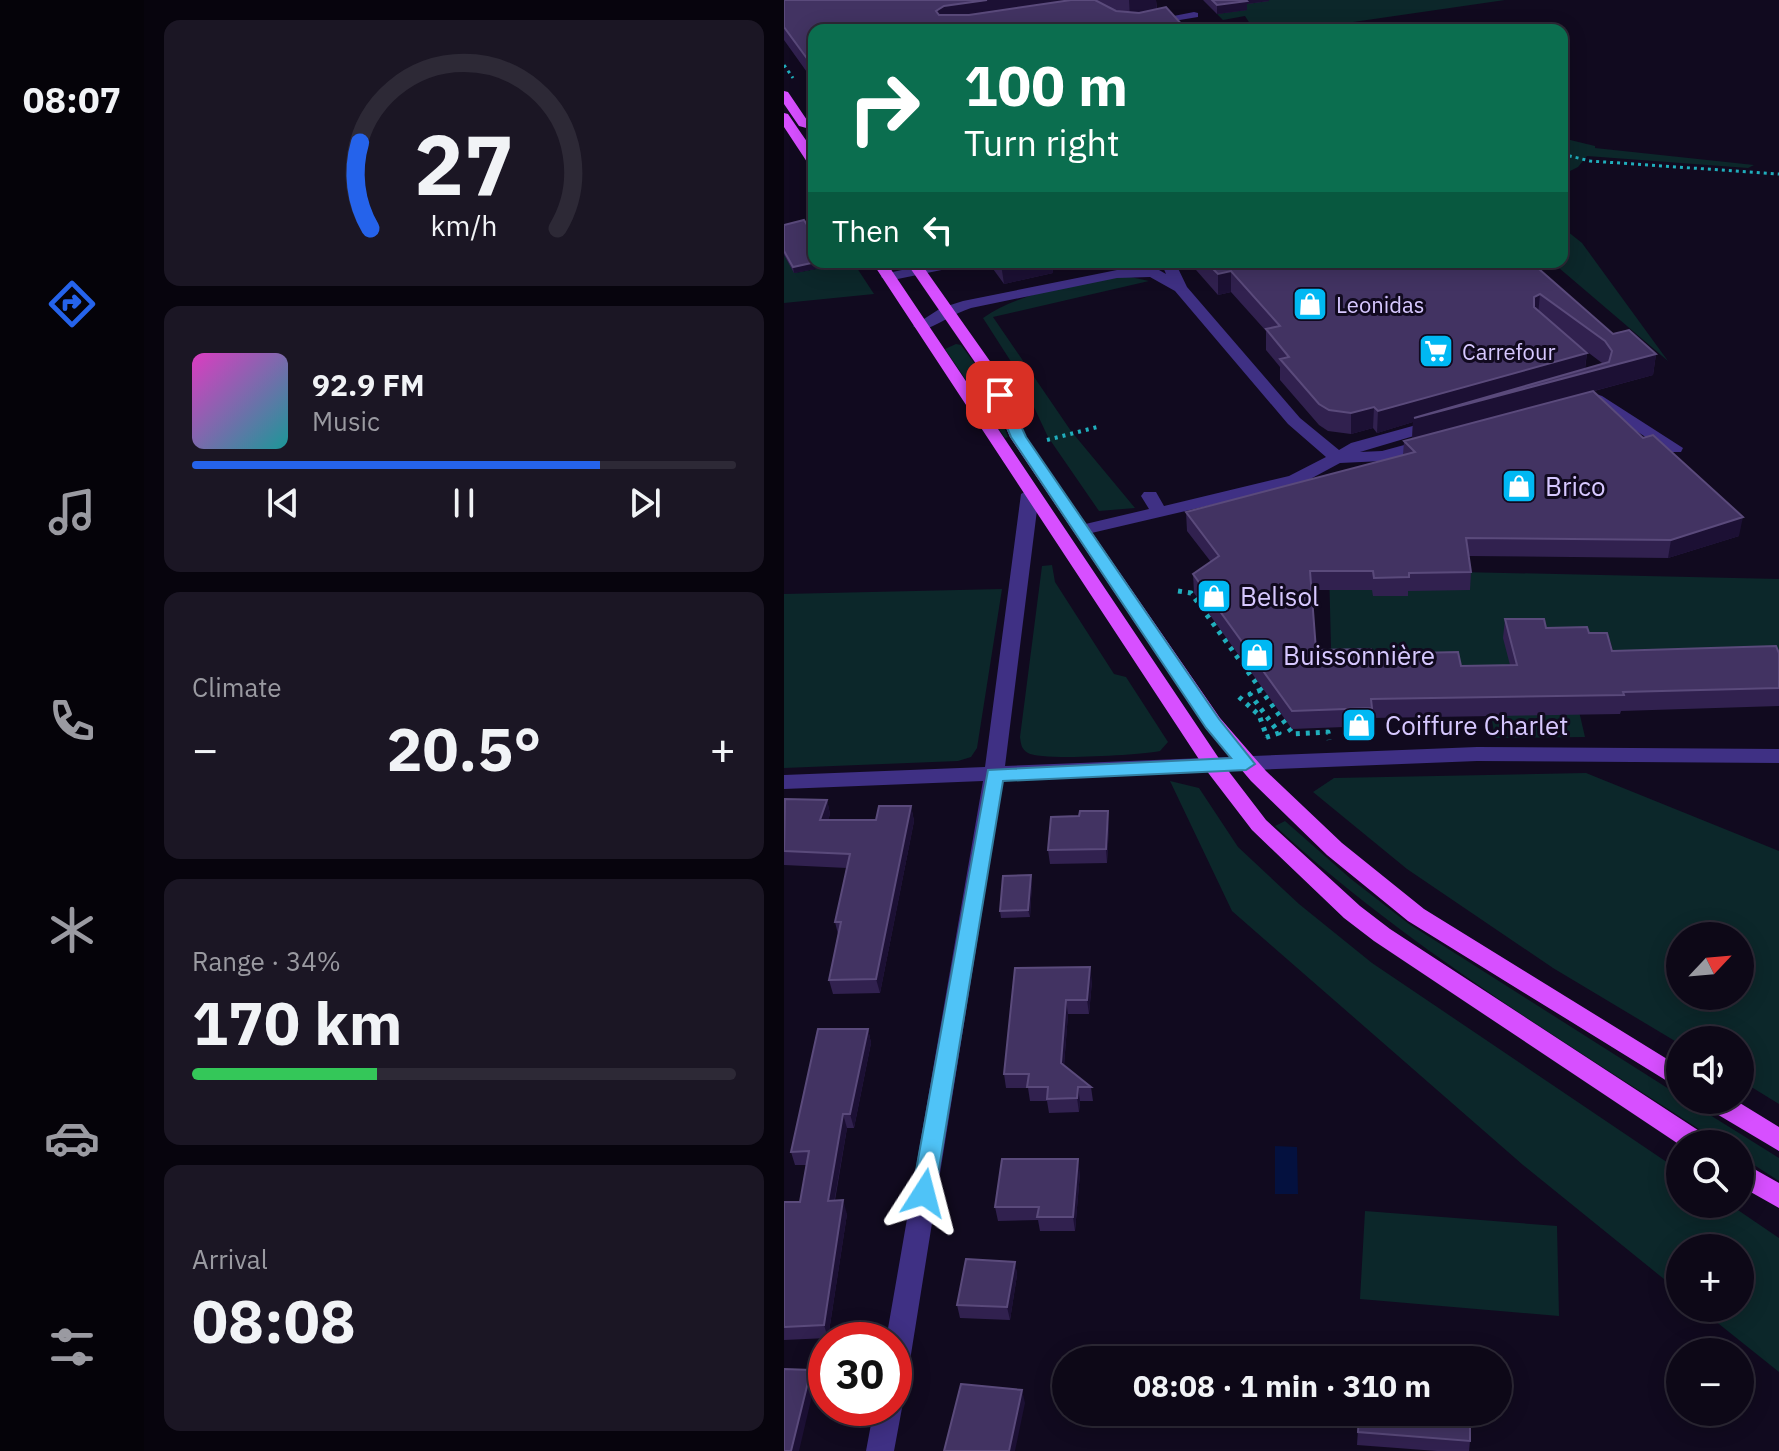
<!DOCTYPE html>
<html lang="en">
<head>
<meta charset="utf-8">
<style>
  :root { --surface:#0d0817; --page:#1b1624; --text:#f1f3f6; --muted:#9a9aa1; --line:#2d2936; --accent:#2563eb }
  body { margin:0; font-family:"IBM Plex Sans",sans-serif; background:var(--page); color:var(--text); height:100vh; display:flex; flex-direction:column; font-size:30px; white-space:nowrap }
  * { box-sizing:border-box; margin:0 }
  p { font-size:26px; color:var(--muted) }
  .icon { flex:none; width:44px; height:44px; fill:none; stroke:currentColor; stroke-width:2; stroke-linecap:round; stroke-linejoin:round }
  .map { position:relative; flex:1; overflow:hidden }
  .side { display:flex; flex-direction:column; gap:20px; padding:20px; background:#07040d; width:640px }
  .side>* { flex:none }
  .top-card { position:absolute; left:24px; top:24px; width:760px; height:244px; border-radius:16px; box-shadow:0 4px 20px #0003,0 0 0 2px var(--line); background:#0b6e4f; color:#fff; overflow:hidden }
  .needle { width:52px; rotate:64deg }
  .buttons { position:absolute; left:882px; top:922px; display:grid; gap:16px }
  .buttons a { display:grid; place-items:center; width:88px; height:88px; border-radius:50%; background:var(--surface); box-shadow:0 4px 20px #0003,0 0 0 2px var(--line); font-size:40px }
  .speed { position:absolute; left:24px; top:1322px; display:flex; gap:16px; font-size:40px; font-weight:700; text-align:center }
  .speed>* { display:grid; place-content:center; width:104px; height:104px; border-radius:50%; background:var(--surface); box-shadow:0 4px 20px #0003,0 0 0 2px var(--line); line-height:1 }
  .speed .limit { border:12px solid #d22; background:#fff; color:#111 }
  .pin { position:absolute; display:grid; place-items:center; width:68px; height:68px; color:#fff; margin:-34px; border-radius:16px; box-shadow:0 4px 12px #0006 }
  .me { position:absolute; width:88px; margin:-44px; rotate:9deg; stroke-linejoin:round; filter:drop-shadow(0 0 6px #0008) }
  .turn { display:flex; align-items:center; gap:28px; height:168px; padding:0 24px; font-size:36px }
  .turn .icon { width:104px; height:104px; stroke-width:2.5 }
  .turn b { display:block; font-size:56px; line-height:68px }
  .then { display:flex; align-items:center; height:76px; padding:0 24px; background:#0003; gap:16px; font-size:30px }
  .big { font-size:60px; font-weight:800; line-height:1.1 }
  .side .card { flex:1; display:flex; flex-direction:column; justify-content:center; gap:12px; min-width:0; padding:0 28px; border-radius:16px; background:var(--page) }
  .side .dial { align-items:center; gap:0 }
  .dial svg { height:208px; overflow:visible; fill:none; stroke:var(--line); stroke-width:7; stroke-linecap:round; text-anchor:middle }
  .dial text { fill:var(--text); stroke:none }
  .song { display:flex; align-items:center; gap:24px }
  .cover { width:96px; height:96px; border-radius:12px; background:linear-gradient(135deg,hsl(310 70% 55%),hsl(180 70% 35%)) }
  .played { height:8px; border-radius:4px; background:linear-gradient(90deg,var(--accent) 75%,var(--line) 75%) }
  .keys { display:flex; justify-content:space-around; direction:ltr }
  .heat { display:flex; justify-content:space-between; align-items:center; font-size:44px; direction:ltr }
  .charge { height:12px; border-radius:6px; background:linear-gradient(90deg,#34c759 34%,var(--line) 0) }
  .trip { position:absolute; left:268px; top:1346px; width:460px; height:80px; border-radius:40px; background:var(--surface); box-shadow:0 4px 20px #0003,0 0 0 2px var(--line); font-weight:800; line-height:80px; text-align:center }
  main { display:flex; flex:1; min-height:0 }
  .menu { display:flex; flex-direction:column; width:144px; justify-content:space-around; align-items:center; background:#050309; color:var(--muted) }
  .menu .icon { width:56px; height:56px }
  .menu .active { color:var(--accent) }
  .menu b { font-size:36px; color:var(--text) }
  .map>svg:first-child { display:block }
</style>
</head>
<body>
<main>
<nav class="menu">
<b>08:07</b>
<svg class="icon active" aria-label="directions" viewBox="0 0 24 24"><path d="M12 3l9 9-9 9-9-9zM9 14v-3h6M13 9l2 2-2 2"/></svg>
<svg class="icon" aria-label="music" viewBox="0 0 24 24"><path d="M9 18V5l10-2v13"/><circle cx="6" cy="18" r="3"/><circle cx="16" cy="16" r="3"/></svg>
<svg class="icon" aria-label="phone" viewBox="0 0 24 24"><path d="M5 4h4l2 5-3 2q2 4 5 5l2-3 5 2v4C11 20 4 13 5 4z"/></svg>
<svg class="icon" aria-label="climate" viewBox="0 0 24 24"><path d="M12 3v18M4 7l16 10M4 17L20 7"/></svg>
<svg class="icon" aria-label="car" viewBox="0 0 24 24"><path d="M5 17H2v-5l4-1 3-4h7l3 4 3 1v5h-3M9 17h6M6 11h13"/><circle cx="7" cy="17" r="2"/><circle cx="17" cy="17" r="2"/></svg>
<svg class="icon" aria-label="filters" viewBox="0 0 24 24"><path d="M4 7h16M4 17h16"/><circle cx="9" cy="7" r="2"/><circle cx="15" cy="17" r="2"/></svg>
</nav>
<section class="side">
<div class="card dial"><svg viewBox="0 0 100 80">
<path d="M14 69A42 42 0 1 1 86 69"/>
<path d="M14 69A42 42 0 0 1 10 36" stroke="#2563eb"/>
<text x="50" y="56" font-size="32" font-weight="700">27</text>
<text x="50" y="72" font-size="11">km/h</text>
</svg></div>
<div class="card">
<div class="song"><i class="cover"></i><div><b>92.9 FM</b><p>Music</p></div></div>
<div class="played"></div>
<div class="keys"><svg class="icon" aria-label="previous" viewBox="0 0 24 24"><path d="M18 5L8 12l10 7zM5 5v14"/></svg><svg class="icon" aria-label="pause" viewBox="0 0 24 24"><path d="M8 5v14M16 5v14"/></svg><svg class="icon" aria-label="next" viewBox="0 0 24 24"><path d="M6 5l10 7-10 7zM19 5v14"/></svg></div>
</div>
<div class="card"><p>Climate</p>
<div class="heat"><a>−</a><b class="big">20.5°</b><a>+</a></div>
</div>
<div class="card"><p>Range · 34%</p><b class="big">170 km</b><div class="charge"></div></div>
<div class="card"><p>Arrival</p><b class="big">08:08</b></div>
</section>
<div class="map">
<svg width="995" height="1451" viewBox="0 0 995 1451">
  <rect width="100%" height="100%" fill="#110a1f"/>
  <path fill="#0c272a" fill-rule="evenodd" d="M454 0H721L514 30H470L461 16 439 20 433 14 462 10Z
    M778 138 811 146V148L970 165 964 168 803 156 794 167 778 175Z
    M778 227 798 243 884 361 768 262H778Z
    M0 255 11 273 69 262 90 294 0 303Z
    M342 276 365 281 209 317 287 431 351 508 315 511 264 437 233 371 199 318C237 291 296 284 342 276Z
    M172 344 177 345 199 375 224 437 221 438 161 349Z
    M268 565 271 582 330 674 342 677 384 742 376 751C358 755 256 761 244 753 237 749 237 744 236 737L258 566Z
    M545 569 995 579V666L835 670 824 634H809L788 681 801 737 711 738 703 691 548 685Z
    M218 589 193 748 187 757 174 761 0 768V594Z
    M802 773 995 851V1104L956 1080V1040H896V1044L769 968 623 869 529 792 550 778ZM896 936H956V996H896Z
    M386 781 415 788 454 847 515 904 588 963 896 1171V1204H945L995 1238V1372L915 1308H956V1248H896V1292L739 1165 448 911Z
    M501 821 567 879 625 924 896 1096V1100H902L995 1158V1181L956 1156V1144H938C785 1044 625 950 491 826Z
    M581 1211 773 1226 775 1316 576 1299Z"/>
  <path fill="#04113f" d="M491 1146 513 1147 514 1194H491Z"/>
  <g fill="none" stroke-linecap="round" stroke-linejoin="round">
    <path stroke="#20aebc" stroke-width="3" stroke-dasharray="3 4" stroke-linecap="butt" d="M0 65 9 78
      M778 154 806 161 995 174"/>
    <path stroke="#20aebc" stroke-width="4" stroke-dasharray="3 5" stroke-linecap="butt" d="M263 440 317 426"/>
    <path stroke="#20aebc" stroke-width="5" stroke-dasharray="4 6" stroke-linecap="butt" d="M394 591 407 593 509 734 544 732 545 740
      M477 690 466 694 495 733 477 739
      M455 697 475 715 483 737"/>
    <path fill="#3f3084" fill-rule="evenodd" d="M410 12 414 13V17L365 25 359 22Z
      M156 262H184L177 266 104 281 97 277 99 274Z
      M343 262H361L382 274 377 262H391L403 287 516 418 555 450 567 443 654 419 660 421V427L576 452 598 451 646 438 654 443 652 447 599 461 556 463 517 484 299 535 293 534 290 530 293 526 365 509 357 496 360 492H372L380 506 505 476 542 457 504 424 391 291 366 277 333 278 187 308C169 314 154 325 137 331L129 326 157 308 179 301 333 270 352 269Z
      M812 394 818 396 899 448 897 452H885L810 404H798L796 401Z
      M246 489 255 494 221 766 693 747 995 749V763L693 761 219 780 124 1373 120 1382 110 1386V1340H102L199 781 0 789V775L201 767 237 494Z
      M110 1397 118 1408 110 1451H82L90 1408H110Z"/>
    <path fill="#d74fff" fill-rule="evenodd" d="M0 91 4 92 27 126 26 129 15 126 0 104Z
      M0 113 4 114 30 152V166L25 165 0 127Z
      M88 262H102L436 760 482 820 576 906 606 929 923 1136 927 1144 896 1145 590 941 560 918 468 830 422 770Z
      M122 262H136L215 374 242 437 436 718 482 771 558 843 640 909 896 1067V1089L624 921 543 855 467 781 422 728 226 437 199 374Z
      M918 1100H951L995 1127V1151L921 1107Z
      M956 1161 995 1183V1208L956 1186Z"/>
  </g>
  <path fill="#31214f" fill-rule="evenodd" d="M0 0H372L373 9 401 28V30H30V82L0 40Z
    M419 0H485V1L463 4V10L433 14Z
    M0 225 30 262H45L46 266 10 273 0 255Z
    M204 262H268L269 273 220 284Z
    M405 262H754L753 267 829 334 872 354 869 375 792 396 955 536 884 558 685 556 687 572 686 590 624 591V596H589L588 590H528L532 650 588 654 677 666 726 665 719 638 721 619 762 628 805 633 828 651 995 653V706L837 711 836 714 587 718V726L508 729 410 593 409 574 427 562 403 531 402 512 619 455 620 441 628 439 629 422 593 433 589 428 567 434 544 431 535 425 496 380V367L482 350V331L447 292 434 295ZM789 341 818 363 819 364 801 369 803 353Z
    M43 800 46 814 44 820H92L127 806 130 821 96 993 49 994 45 980 54 934 51 922 63 868 0 865V802Z
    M325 825 323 863 266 864 264 850Z
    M248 882 246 917 217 918 216 911Z
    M231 968 308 981 305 1014H284L280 1066 307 1087 309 1101H296L295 1112 265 1113 263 1101H246L244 1088H222L220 1074Z
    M84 1029 87 1043 70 1128H63L51 1200 63 1214 44 1338 0 1340V1202H16L22 1165H11L7 1152Z
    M296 1173 291 1231H256L254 1220 214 1221 211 1207Z
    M231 1262 233 1275 226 1320 176 1318 173 1305Z
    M575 1412 686 1441 685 1451H653L573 1445Z"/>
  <path fill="#1c1034" d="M203 0H307L163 24 152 11 160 6Z
    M345 0H372L373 14 346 18Z
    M458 0H485V1L463 4V10L433 14V5Z
    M32 262H45L46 266 10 273 9 267Z
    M225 262H268L269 273 220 284 217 264Z
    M447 271V292L434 295V274Z
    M756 294 754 315 748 318 750 297Z
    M803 353 800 373 872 354 869 375 628 440 629 422 593 433 594 411Z
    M590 407 589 428 567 434V413Z
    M959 517 955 536 884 558 887 540Z
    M43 800 46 814 40 834 36 820Z
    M127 806 130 821 96 993 92 979Z
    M324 811 325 825 323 863 322 849Z
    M247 875 248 882 246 917 244 910Z
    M306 967 308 981 305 1014 303 1000Z
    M282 1000 284 1014 279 1077 277 1063Z
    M84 1029 87 1043 70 1128 66 1114Z
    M294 1087 296 1101 295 1112 293 1098Z
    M59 1114 63 1128 48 1214 44 1201Z
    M294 1159 296 1173 291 1231 289 1217Z
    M59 1200 63 1214 44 1338 40 1325Z
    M231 1262 233 1275 226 1320 223 1307Z
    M27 1370 31 1383 15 1451H7Z
    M238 1390 241 1403 231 1451H225Z"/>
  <path fill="#423362" stroke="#5a4a7b" stroke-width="2" d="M0 0H203L160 6 152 11 155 15H185L287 0H311L332 11 355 13 382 7 401 28 386 30H30V68L0 27Z
    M428 0H462L463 1 433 5Z
    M20 220 30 236V262H32L9 267 0 251V225Z
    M422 262H747L829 334 845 330 872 354 630 418 825 362 828 351 821 341 756 294 750 297V307L803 353 594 411 590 407 567 413 545 410 535 404 496 359 505 357 482 329 496 326 447 271 434 274Z
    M809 391 859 438 869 435 959 517 887 540 682 538 687 572 625 573V577L590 578 589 571H526L532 650 587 649 588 654 674 652 677 666 733 665 721 619H760L762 628 803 627 805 633H823L828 651 992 646 995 653V688L839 692 840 695 587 699 588 708 508 711 409 574 435 556 402 512 631 452 620 441Z
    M1 799 43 800 36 820H92L95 806H127L92 979 45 980 57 922H51L66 854 0 851Z
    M296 811H324L322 849 264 850 267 817 295 816Z
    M247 875 244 910 216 911 219 876Z
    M306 967 303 1000H282L277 1063 307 1087H294L293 1098 263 1099 264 1087H243L245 1074H220L231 968Z
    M34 1029H84L66 1114H59L44 1201 59 1200 40 1325 0 1327V1202H16L25 1151 7 1152Z
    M218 1159H294L289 1217H253L255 1207H211Z
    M182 1259 231 1262 223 1307 173 1305Z
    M0 1369 27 1370 7 1451H0Z
    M177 1384 238 1390 225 1451H160Z
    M575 1412H686V1441L574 1432Z"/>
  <path fill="#4fc3f7" stroke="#337fa1" stroke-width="2" d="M216 390 223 395 242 437 435 719 471 764 462 770 219 781 151 1193 148 1200 140 1203 132 1200 128 1193 204 770 447 758 422 728 227 437 209 395Z"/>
  <defs>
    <g id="shop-square" transform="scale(1.8)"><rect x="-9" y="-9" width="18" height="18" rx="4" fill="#00b8f3" stroke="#110a1f"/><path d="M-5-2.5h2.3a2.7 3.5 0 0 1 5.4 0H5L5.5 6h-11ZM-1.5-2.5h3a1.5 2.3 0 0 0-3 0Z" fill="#fff"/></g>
    <g id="supermarket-square" transform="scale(1.8)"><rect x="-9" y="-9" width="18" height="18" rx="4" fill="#00b8f3" stroke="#110a1f"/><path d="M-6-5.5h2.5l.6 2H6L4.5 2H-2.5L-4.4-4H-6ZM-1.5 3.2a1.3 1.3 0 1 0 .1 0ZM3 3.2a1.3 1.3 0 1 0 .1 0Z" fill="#fff"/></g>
  </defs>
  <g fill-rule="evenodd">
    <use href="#shop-square" x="526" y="304"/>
    <use href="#supermarket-square" x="652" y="351"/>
    <use href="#shop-square" x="735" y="486"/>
    <use href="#shop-square" x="430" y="596"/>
    <use href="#shop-square" x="473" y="655"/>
    <use href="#shop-square" x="575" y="725"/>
  </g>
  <g text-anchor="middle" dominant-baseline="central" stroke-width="6" stroke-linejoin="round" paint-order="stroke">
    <g font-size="22" fill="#d7c8ff" stroke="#110a1f" text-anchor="start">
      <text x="552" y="304">Leonidas</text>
      <text x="678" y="351">Carrefour</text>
    </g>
    <g font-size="26" fill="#d7c8ff" stroke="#110a1f" text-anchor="start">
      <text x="761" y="486">Brico</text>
      <text x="456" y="596">Belisol</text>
      <text x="499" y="655">Buissonnière</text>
      <text x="601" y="725">Coiffure Charlet</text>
    </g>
  </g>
</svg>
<div class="buttons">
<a><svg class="needle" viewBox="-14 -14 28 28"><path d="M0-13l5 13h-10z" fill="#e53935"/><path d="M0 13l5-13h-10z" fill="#9a9aa1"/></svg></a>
<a><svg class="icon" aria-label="sound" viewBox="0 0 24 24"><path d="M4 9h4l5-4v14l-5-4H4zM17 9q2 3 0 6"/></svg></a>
<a><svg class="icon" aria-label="search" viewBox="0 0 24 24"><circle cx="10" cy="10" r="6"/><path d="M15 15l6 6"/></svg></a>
<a>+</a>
<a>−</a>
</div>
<div class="speed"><div class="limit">30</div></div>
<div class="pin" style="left:216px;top:395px;background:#d93025"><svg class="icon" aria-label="arrive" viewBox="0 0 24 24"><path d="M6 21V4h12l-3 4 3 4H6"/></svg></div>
<svg class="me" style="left:140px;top:1193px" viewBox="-20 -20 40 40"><path d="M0-17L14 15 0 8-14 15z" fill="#4fc3f7" stroke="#fff" stroke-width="4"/></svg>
<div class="trip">08:08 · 1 min · 310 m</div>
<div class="top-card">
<div class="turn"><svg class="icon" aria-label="right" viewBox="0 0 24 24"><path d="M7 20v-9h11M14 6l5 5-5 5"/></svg><div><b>100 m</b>Turn right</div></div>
<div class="then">Then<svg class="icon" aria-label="left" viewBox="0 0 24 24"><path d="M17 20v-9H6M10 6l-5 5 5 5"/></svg></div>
</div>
</div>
</main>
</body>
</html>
